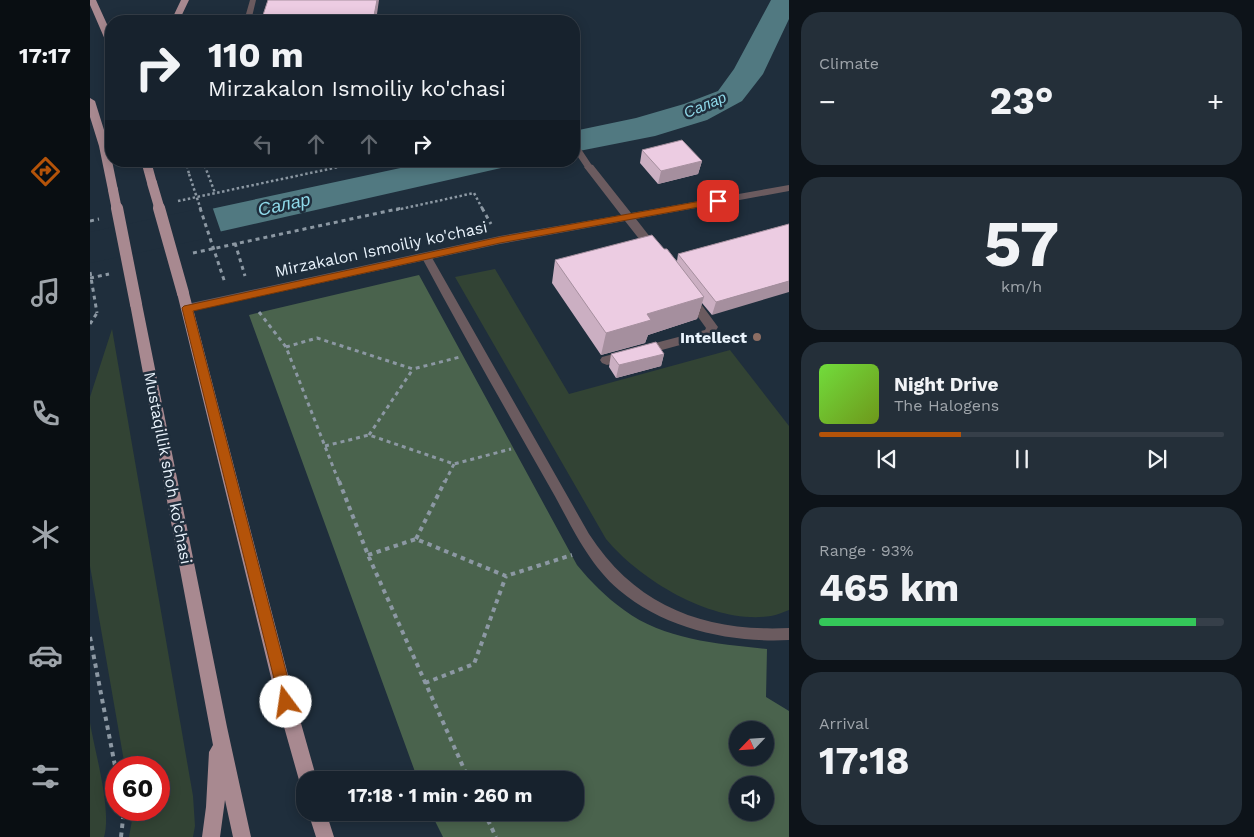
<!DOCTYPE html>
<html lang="en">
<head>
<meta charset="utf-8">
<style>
  :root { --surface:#17222d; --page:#242f39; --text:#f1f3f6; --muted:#9ea4aa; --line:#363f49; --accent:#b45309 }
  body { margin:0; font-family:"Work Sans",sans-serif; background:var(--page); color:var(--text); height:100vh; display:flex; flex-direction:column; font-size:19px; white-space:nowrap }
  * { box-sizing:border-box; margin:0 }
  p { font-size:16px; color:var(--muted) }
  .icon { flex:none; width:28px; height:28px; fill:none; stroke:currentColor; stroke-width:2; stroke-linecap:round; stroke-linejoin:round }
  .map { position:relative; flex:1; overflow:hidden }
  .panel { display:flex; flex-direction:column; gap:12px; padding:12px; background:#0d1319; width:465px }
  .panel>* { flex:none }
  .hud { position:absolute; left:15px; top:15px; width:475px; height:152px; border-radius:20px; box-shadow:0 2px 12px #0003,0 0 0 1px var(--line); background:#17222d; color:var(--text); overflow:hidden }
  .needle { width:32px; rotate:245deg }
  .buttons { position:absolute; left:639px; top:721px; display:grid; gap:10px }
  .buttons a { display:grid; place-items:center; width:45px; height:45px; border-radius:50%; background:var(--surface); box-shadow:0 2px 12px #0003,0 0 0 1px var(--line); font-size:25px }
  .speed { position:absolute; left:15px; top:756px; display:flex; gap:10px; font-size:25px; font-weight:700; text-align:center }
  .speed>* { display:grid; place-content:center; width:65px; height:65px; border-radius:50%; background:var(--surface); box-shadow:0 2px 12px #0003,0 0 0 1px var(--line); line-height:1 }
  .speed .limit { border:8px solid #d22; background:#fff; color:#111 }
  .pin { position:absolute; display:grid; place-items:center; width:42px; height:42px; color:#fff; margin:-21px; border-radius:10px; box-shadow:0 2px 8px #0006 }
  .me { position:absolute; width:55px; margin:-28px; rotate:346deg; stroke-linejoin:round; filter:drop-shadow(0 0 4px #0008) }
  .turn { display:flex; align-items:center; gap:18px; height:105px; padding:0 20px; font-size:22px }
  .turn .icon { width:65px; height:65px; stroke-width:2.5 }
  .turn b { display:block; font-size:35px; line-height:42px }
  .lanes { display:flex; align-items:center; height:48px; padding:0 20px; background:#0003; justify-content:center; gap:25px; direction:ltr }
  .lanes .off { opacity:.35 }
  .big { font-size:38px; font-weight:700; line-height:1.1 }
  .panel .tile { flex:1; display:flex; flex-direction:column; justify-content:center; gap:8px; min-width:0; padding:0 18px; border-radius:20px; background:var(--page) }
  .panel .dial { align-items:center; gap:0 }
  .dial b { font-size:65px; line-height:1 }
  .song { display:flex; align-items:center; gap:15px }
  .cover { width:60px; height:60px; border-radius:8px; background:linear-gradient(135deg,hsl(100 70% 55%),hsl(80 70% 35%)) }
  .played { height:5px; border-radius:2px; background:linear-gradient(90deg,var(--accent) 35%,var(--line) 35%) }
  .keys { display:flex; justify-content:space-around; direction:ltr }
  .heat { display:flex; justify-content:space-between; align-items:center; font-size:28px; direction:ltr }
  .charge { height:8px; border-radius:4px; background:linear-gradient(90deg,#34c759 93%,var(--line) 0) }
  .trip { position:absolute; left:206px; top:771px; width:288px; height:50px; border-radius:20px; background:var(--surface); box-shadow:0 2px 12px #0003,0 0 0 1px var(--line); font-weight:700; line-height:50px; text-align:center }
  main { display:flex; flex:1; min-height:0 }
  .tab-bar { display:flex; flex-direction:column; width:90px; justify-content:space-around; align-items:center; background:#090e12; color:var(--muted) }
  .tab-bar .icon { width:35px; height:35px }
  .tab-bar .selected { color:var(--accent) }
  .tab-bar b { font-size:22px; color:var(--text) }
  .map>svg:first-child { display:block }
</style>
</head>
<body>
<main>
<nav class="tab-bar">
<b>17:17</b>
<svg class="icon selected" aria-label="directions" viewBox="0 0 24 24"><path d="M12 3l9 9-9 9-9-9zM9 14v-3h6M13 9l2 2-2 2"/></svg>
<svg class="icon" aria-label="music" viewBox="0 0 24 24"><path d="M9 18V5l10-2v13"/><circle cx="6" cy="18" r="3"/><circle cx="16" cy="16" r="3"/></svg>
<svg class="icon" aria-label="phone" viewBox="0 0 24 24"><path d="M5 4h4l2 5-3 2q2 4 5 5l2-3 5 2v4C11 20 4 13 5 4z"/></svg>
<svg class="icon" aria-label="climate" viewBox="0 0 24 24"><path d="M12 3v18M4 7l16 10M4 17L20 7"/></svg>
<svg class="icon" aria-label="car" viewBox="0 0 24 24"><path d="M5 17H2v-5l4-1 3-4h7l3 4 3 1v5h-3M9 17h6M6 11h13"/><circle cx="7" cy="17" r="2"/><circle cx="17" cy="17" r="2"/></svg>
<svg class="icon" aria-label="filters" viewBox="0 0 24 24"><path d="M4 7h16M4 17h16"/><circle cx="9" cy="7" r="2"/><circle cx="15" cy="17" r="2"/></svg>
</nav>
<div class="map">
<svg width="699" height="837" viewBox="0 0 699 837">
  <rect width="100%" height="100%" fill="#1f2e3c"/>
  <path fill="#324334" d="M405 269 479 394 640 350 699 426V610C693 612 687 615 681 616 624 625 551 581 516 539L365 277Z
    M22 329 103 796 105 826 103 837H39L42 820 41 810H69V768L35 767 0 566V397Z
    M0 723C5 752 22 811 14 837H0Z"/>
  <path fill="#4a634d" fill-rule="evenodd" d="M329 275 487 565C501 582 516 597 534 610 574 640 629 644 677 649L676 697 699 711V837H353L341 813 485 812V780H328L159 315ZM648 730H675V758H648ZM648 785H675V812H648Z"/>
  <path fill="#517981" d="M681 0H699V19L673 74 652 101 617 120 565 136 484 152V131L546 118 594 104 628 91 644 69Z
    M343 161H442L0 261V235Z"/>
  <path fill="#1f2e3c" d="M122 206 132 235 0 263V232Z"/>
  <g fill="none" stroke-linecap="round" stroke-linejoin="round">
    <path stroke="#8c98a3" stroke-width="2.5" stroke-dasharray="2.5 2.5" stroke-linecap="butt" d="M96 161 99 174
      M113 161 125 193
      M96 163 105 161
      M88 201 277 161
      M306 210 384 193 393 210"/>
    <path stroke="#8c98a3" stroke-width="3" stroke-dasharray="4 4" stroke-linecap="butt" d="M392 208 401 224
      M0 221 9 219
      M145 243 155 276
      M103 253 312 208
      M0 278 19 274
      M169 312 196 347 249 482
      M0 324 7 313
      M196 347 227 338 323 369 370 357
      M279 435 323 369
      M235 446 279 435 364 464 421 449
      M355 482 364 464"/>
    <path stroke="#8c98a3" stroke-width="4" stroke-dasharray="4.5 4.5" stroke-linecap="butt" d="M249 481 278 555 379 780
      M326 539 355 481
      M278 555 326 539 416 576 482 555
      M0 637 26 771
      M335 683 384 664 416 576
      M394 812 406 837
      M31 837 34 810"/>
    <path fill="#6b5b5f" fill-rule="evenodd" d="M160 0H166L161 21H154Z
      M484 143H487L503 167 502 169H496L484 151Z
      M336 253 341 256 499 534C546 607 615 632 699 628V640C640 643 575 629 529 590 496 562 479 520 458 484 415 408 372 333 331 256Z"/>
    <path fill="#6b5b5f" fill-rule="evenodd" d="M499 164 503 165 541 213 699 185V191L546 219 571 251 565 255 561 254 535 221 410 244 97 312 91 308 97 304 410 236 531 215 494 167Z
      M599 292 603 293 628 327 623 336 517 365 512 363 510 360 512 357 615 330 616 328 593 296Z"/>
    <path fill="#a88990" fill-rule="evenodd" d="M0 0H6L21 33V45L16 42 0 5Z
      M91 0H99L89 21H81Z
      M0 98 5 101 19 146 28 190 27 192H19L18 190 9 146 0 117Z
      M51 161H61L67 183 66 185 62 186 57 183Z
      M93 289 99 293 205 702 227 780H215V788L212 786 209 780 187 702 87 293Z
      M46 300 52 304 137 727 161 837H143L135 800 130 837H112L116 807 119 752 123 745 40 304Z
      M218 812H236L244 837H226Z"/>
    <path stroke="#8c98a3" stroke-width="2.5" stroke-dasharray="2.5 2.5" stroke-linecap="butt" d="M99 174 111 210"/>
    <path stroke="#8c98a3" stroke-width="3" stroke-dasharray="4 4" stroke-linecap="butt" d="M110 208 135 283
      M0 272 7 313"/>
    <path stroke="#a88990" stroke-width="10" d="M62 183 70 210
      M23 190 27 210"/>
    <path stroke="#a88990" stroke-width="12" d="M27 208 46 304
      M69 208 93 293"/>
  </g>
  <path fill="#cbafc2" d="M552 150 612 161 608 174 568 184 550 163Z
    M699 224 622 315 612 303 607 319 558 335 555 343 511 355 462 283 465 260 574 249 587 261 588 254Z
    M521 354H574L571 366 526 378 519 367Z"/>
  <path fill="#a58f9e" d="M287 0H289L286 21H283Z
    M612 161 608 174 568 184 571 171Z
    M699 281V292L622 315 626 302Z
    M614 297 607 319 558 335 555 343 511 355 516 333 557 314Z
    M574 354 571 366 526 378 529 365Z"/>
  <path fill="#eccce2" stroke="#a58f9e" d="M178 0H287L283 21H171Z
    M592 140 612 161 571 171 552 150Z
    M699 224V281L626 302 588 254Z
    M562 235 574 249H577L614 297 557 314 561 320 516 333 465 260Z
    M566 342 574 354 529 365 521 354Z"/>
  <path fill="#b45309" stroke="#753606" d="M628 198 631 199V203L410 243 103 311 204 702 202 707 196 709 191 707 92 308 94 306 410 237Z"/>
  <circle fill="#8d6e63" stroke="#1f2e3c" stroke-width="2" cx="667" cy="337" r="5"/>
  <g text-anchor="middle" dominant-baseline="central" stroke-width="5" stroke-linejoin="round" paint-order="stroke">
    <g font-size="15" font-style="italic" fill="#90daea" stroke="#1f2e3c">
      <text transform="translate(615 105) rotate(-23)">Салар</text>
    </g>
    <g font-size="16" fill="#e9f3fc" stroke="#1f2e3c">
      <text transform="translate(291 249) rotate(-12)">Mirzakalon Ismoiliy ko'chasi</text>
      <text transform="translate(78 468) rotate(79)">Mustaqillik shoh ko'chasi</text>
    </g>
    <g font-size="16" font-weight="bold" fill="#e9f3fc" stroke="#1f2e3c" text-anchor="end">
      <text x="657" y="337">Intellect</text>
    </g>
    <g font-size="18" font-style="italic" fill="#90daea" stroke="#1f2e3c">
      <text transform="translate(194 204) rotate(-12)">Салар</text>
    </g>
  </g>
</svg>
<div class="buttons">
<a><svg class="needle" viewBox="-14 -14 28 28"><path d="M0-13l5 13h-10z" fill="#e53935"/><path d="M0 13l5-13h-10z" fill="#9ea4aa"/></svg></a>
<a><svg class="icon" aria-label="sound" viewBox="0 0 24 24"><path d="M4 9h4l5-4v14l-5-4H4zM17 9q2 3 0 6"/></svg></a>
</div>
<div class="speed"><div class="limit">60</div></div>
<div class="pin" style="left:628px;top:201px;background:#d93025"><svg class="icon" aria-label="arrive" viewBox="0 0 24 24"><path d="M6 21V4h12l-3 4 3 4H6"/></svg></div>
<svg class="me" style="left:196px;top:702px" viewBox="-20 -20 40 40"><circle r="19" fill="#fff"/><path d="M0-13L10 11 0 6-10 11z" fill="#b45309"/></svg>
<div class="trip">17:18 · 1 min · 260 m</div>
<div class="hud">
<div class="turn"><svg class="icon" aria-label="right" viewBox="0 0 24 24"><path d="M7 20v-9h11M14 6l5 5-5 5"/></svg><div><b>110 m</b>Mirzakalon Ismoiliy ko'chasi</div></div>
<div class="lanes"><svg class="icon off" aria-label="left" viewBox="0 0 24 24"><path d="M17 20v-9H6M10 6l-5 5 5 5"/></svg><svg class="icon off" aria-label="ahead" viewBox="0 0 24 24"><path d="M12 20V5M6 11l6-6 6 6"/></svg><svg class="icon off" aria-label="ahead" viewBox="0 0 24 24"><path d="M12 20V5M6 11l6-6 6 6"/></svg><svg class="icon" aria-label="right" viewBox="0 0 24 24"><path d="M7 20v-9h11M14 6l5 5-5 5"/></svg></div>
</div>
</div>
<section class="panel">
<div class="tile"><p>Climate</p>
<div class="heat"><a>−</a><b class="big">23°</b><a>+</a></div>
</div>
<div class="tile dial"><b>57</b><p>km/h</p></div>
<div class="tile">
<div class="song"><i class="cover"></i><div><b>Night Drive</b><p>The Halogens</p></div></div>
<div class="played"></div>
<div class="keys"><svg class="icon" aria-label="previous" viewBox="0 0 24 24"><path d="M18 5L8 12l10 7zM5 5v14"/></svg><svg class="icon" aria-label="pause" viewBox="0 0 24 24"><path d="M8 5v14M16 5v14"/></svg><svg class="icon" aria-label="next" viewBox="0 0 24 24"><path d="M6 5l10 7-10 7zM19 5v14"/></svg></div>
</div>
<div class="tile"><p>Range · 93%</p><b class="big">465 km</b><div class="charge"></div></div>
<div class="tile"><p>Arrival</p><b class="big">17:18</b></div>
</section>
</main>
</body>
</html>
